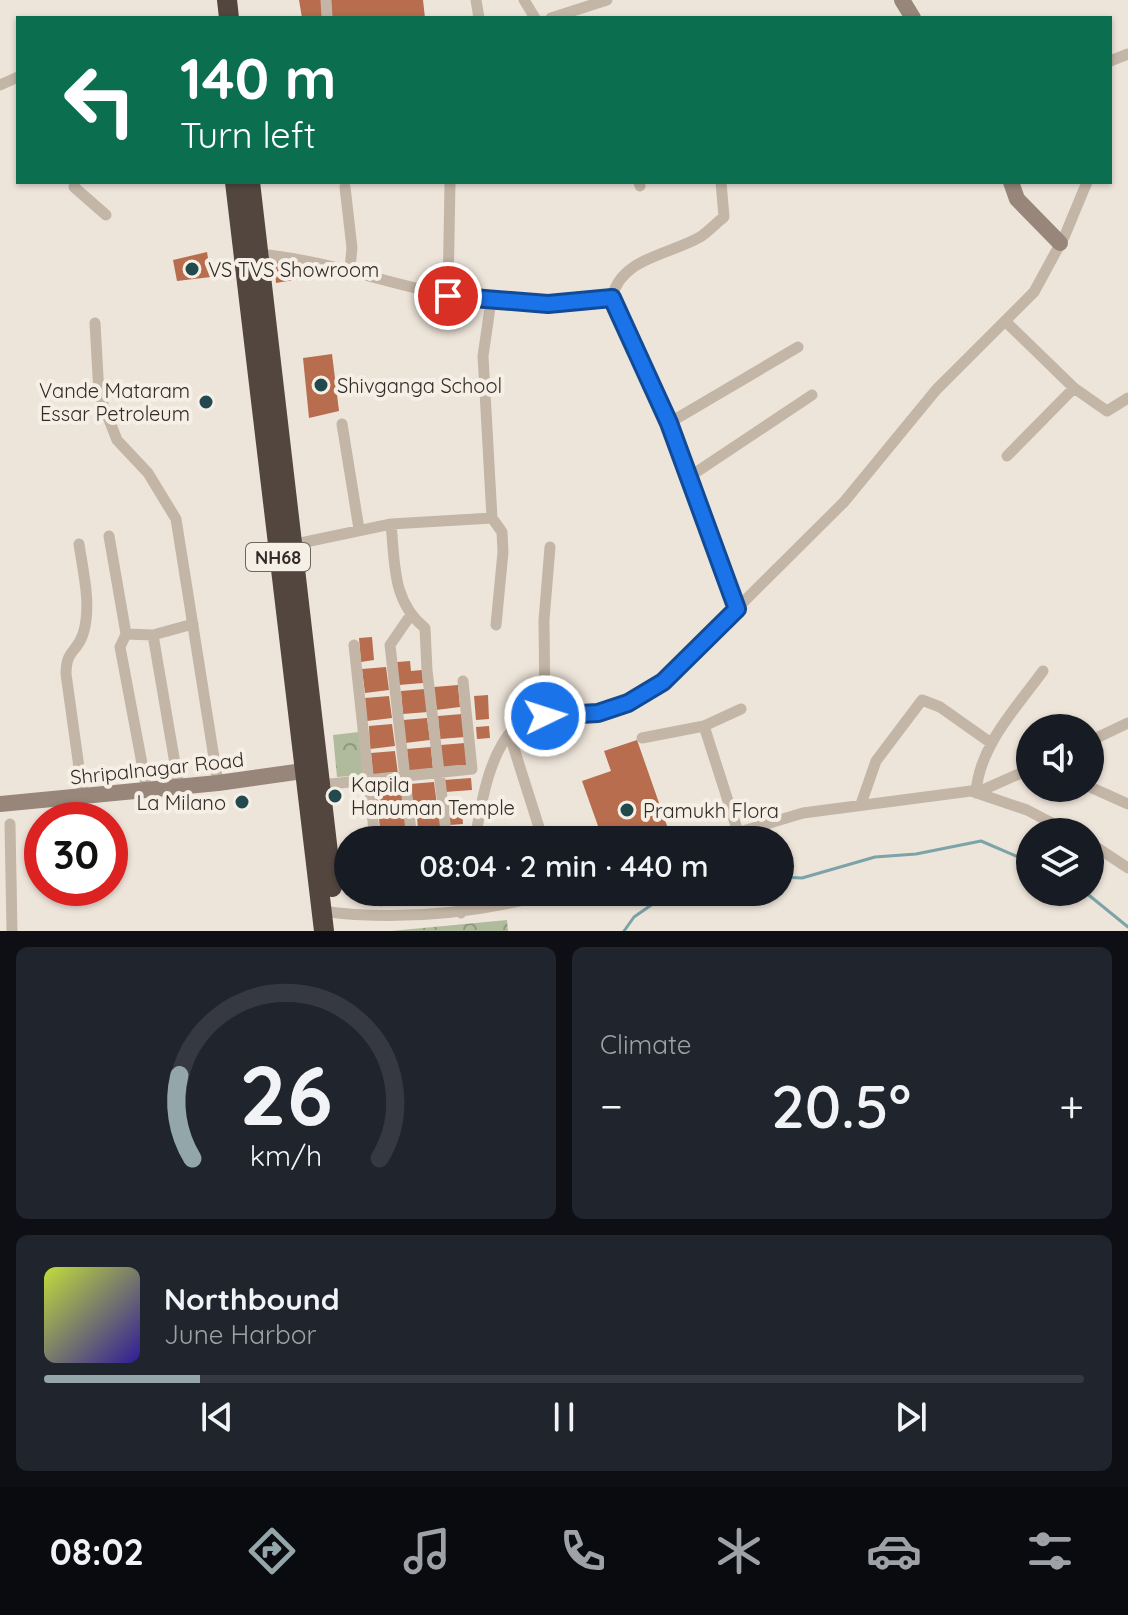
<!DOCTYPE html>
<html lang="en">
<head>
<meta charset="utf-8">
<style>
  :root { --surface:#171b24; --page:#20242c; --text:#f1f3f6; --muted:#9ea1a6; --line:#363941; --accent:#93a6aa }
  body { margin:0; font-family:Quicksand,sans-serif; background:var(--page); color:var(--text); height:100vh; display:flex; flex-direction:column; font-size:30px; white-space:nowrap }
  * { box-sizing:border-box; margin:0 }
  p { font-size:26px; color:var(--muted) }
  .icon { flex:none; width:44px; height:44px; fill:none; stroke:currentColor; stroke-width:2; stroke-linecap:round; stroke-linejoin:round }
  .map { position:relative; height:931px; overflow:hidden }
  .sheet { display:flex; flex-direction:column; gap:16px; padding:16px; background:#0d0f14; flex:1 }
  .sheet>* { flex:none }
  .banner { position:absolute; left:16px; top:16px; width:1096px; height:168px; border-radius:0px; box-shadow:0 2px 6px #0004; background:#0b6e4f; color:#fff; overflow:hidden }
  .buttons { position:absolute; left:1016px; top:714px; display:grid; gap:16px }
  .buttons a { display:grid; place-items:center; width:88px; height:88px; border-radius:50%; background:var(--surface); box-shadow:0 2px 6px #0004; font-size:40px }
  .speed { position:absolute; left:24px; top:802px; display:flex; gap:16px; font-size:40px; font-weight:700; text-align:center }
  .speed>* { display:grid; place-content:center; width:104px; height:104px; border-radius:50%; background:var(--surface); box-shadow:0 2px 6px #0004; line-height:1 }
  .speed .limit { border:12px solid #d22; background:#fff; color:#111 }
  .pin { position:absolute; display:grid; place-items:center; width:68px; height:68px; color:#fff; margin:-34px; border:4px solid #fff; border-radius:50%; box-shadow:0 2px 8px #0007 }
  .me { position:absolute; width:88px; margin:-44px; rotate:86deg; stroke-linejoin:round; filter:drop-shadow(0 0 6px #0008) }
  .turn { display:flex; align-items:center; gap:28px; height:168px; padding:0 32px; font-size:36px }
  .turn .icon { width:104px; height:104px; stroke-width:2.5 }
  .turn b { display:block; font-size:56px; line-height:68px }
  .big { font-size:60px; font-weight:600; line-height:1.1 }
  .sheet .widget { flex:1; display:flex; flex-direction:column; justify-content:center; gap:12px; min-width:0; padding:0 28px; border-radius:12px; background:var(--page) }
  .sheet .dial { align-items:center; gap:0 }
  .dial svg { height:208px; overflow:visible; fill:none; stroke:var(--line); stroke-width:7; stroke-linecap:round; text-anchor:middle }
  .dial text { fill:var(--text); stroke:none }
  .song { display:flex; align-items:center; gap:24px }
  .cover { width:96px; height:96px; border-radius:12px; background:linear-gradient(135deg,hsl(70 70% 55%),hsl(250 70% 35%)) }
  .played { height:8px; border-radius:4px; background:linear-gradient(90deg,var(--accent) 15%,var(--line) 15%) }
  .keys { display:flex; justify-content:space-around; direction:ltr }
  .heat { display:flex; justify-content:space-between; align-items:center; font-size:44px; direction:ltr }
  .sheet .tiles { flex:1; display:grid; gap:16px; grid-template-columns:1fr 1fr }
  .widget:last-child { grid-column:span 2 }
  .trip { position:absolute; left:334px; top:826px; width:460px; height:80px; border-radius:40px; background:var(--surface); box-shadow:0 2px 6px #0004; font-weight:600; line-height:80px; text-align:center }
  .tabs { display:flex; height:128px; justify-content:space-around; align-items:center; background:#090b0e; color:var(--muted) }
  .tabs .icon { width:56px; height:56px }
  .tabs .on { color:var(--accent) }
  .tabs b { font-size:36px; color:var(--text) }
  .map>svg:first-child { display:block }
</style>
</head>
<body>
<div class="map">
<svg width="1128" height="931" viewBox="0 0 1128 931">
  <defs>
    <pattern id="park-crowns" width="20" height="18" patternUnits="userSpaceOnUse" patternTransform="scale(2)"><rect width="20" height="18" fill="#afbb9c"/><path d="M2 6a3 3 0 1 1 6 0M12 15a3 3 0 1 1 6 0" fill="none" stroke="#8f987f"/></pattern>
  </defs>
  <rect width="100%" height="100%" fill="#eee5da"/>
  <path fill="url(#park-crowns)" d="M359 732 363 775 337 777 333 735Z
    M507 920 508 931H391Z"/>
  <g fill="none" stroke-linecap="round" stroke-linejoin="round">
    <path stroke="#7ca3a7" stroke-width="3" d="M780 877 802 878 875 857 916 854 981 841 1030 862
      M1085 892 1128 927
      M624 931 634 917 670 892"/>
  </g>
  <path fill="#b76d4e" d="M299 0H423L425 18H302Z
    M207 252 211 277 177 281 173 260Z
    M274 260 303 266 305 278 276 283Z
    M332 354 339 411 309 418 303 358Z
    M372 637 374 660 361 662 359 638Z
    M410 661 411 671 422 670 423 683 399 685 397 662Z
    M386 667 389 690 365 693 362 669Z
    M458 685 460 707 436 710 434 687Z
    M425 689 428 712 403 714 401 691Z
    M488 695 489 719 476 720 474 696Z
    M389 696 392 718 367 721 365 698Z
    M462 714 465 737 440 739 438 716Z
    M427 718 430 740 405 743 403 720Z
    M392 724 395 746 370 749 369 726Z
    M489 726 490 738 477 739 476 727Z
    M637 740 672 840H603L582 781 611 771 604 751Z
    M465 743 468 766 443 768 441 745Z
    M431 747 433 770 409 772 407 749Z
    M395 751 398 774 373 776 371 753Z
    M471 778 472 790 445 792 444 780Z
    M434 782 437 805 412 807 410 784Z
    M401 785 403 810 377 813 374 787Z
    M461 800 463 824 450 825 448 801Z
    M406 816 408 840H381L379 819Z
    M441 816 444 838 419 840 417 817Z
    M387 892H413L414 902 387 904Z
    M423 892H447L448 897 423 900Z"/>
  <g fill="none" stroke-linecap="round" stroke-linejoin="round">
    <path stroke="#c4b6a7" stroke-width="11" d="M326 0 327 17
      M476 0 479 18
      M524 0 535 18
      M551 18 607 0
      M1110 61 1128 54
      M0 85 18 77
      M75 182 74 187 106 215
      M639 182 640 186
      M345 187 352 248 350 268
      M259 254C326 260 387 284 452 296 505 307 559 303 612 298 620 258 669 255 700 237 708 232 716 223 724 217L721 182
      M448 296 450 182
      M612 298 669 423 737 609
      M491 301 483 356 492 518 502 532 503 552 496 625
      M1005 321 1074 388 1107 411 1128 398
      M95 323 99 394 117 440 148 473 176 519 218 783
      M669 423 798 347
      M342 424 359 529
      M1007 456 1074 388
      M689 477 812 395
      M391 524C395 563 392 602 425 628L427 670 447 840
      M109 536 126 634 120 647 147 790
      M79 544C83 572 92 606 83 634 77 653 66 649 66 674L83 796
      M291 545 391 524 492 518
      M410 616 390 645 412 840
      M126 634 153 635 193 624
      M153 635 179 787
      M354 645 375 840
      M545 716 544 620 550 547
      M704 726 738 832
      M510 736 543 840
      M642 738 704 726 741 709
      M1090 741 1128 723
      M1030 769 976 793C979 746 1016 708 1043 671
      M321 785 472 769 463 681
      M1090 787 1128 804
      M861 804 876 761 922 700 940 707 991 743
      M10 824 12 931
      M475 840C481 804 489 751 517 725 536 707 577 718 601 711 624 705 643 694 663 682L844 502 936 390 1034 292 1065 235 1087 182
      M713 840 803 813 971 791 1027 810 1069 832
      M1090 843 1128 868
      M380 892 381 901
      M417 892 418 897
      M321 911C402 922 479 913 557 892
      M461 913 471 892"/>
    <path stroke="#978679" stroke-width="16" d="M902 0 913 18
      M1011 182 1017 199 1060 243
      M0 804 218 783 317 769"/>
    <path stroke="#52463f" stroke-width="20" d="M227 0 229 18
      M235 182 324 931
      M250 182 332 887"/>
  </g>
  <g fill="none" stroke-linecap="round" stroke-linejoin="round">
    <g stroke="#114b97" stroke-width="20">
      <path id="route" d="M448 296 548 304 612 298 669 423 737 609 663 682 628 703 598 713 545 716"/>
    </g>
    <use href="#route" stroke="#1a73e8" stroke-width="14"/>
  </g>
  <g fill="#21494e" stroke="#f6efe5" stroke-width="3">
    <circle cx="192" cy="269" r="8"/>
    <circle cx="321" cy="385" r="8"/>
    <circle cx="206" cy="402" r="8"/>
    <circle cx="335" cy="796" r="8"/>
    <circle cx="242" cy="802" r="8"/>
    <circle cx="627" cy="810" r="8"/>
  </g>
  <g text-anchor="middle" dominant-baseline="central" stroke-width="8" stroke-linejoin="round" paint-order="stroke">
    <rect fill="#f6efe5" stroke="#6d6660" stroke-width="2" x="246" y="543" width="64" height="28" rx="6"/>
    <g font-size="18" font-weight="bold" fill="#322b27">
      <text x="278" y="557">NH68</text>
    </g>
    <g font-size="20" fill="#322b27" stroke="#f6efe5" text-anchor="start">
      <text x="208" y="269">VS TVS Showroom</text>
      <text x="337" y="385">Shivganga School</text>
      <text x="190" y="390" text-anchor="end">Vande Mataram<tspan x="190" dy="23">Essar Petroleum</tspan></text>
      <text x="351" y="784">Kapila<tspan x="351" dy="23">Hanuman Temple</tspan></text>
      <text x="226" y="802" text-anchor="end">La Milano</text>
      <text x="643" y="810">Pramukh Flora</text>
    </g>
    <g font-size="20" fill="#322b27" stroke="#f6efe5">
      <text transform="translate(157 768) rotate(-6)">Shripalnagar Road</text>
    </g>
  </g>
</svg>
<div class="buttons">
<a><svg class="icon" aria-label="sound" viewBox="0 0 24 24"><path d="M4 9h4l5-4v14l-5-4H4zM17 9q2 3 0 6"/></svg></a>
<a><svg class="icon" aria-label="layers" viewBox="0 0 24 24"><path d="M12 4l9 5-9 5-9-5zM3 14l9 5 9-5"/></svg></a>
</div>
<div class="speed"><div class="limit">30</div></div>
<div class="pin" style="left:448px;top:296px;background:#d93025"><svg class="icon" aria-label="arrive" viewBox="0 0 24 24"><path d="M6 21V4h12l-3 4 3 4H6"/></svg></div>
<svg class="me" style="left:545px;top:716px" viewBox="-20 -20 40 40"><circle r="17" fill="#1a73e8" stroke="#fff" stroke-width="3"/><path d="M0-11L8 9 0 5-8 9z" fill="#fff"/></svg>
<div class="trip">08:04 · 2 min · 440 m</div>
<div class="banner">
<div class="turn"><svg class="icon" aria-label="left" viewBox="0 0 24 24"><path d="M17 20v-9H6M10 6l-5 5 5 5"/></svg><div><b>140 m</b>Turn left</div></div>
</div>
</div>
<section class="sheet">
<div class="tiles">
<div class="widget dial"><svg viewBox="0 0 100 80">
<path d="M14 69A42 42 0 1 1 86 69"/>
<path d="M14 69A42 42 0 0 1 9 37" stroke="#93a6aa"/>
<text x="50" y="56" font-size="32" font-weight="700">26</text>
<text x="50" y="72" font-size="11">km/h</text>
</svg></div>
<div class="widget"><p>Climate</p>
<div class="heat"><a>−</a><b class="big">20.5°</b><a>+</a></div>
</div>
<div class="widget">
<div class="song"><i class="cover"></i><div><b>Northbound</b><p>June Harbor</p></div></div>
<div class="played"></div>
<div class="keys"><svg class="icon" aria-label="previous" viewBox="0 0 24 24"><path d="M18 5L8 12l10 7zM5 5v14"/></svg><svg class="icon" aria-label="pause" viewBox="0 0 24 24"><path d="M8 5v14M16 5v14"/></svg><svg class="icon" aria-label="next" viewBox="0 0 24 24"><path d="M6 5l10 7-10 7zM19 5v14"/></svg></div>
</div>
</div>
</section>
<nav class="tabs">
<b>08:02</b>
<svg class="icon on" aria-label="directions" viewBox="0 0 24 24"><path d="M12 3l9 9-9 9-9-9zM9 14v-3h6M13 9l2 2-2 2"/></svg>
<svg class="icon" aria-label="music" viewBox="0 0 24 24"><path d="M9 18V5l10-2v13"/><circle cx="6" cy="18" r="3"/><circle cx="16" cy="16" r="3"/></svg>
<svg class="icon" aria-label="phone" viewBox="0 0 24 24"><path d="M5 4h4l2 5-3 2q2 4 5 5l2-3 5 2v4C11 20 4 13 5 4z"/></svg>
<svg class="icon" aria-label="climate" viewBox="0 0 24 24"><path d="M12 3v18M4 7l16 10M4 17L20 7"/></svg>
<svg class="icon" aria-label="car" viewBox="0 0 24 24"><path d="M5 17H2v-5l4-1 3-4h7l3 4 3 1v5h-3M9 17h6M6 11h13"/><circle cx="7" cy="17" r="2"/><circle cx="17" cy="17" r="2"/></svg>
<svg class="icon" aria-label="filters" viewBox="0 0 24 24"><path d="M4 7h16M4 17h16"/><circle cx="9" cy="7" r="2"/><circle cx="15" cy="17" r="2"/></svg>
</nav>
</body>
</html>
